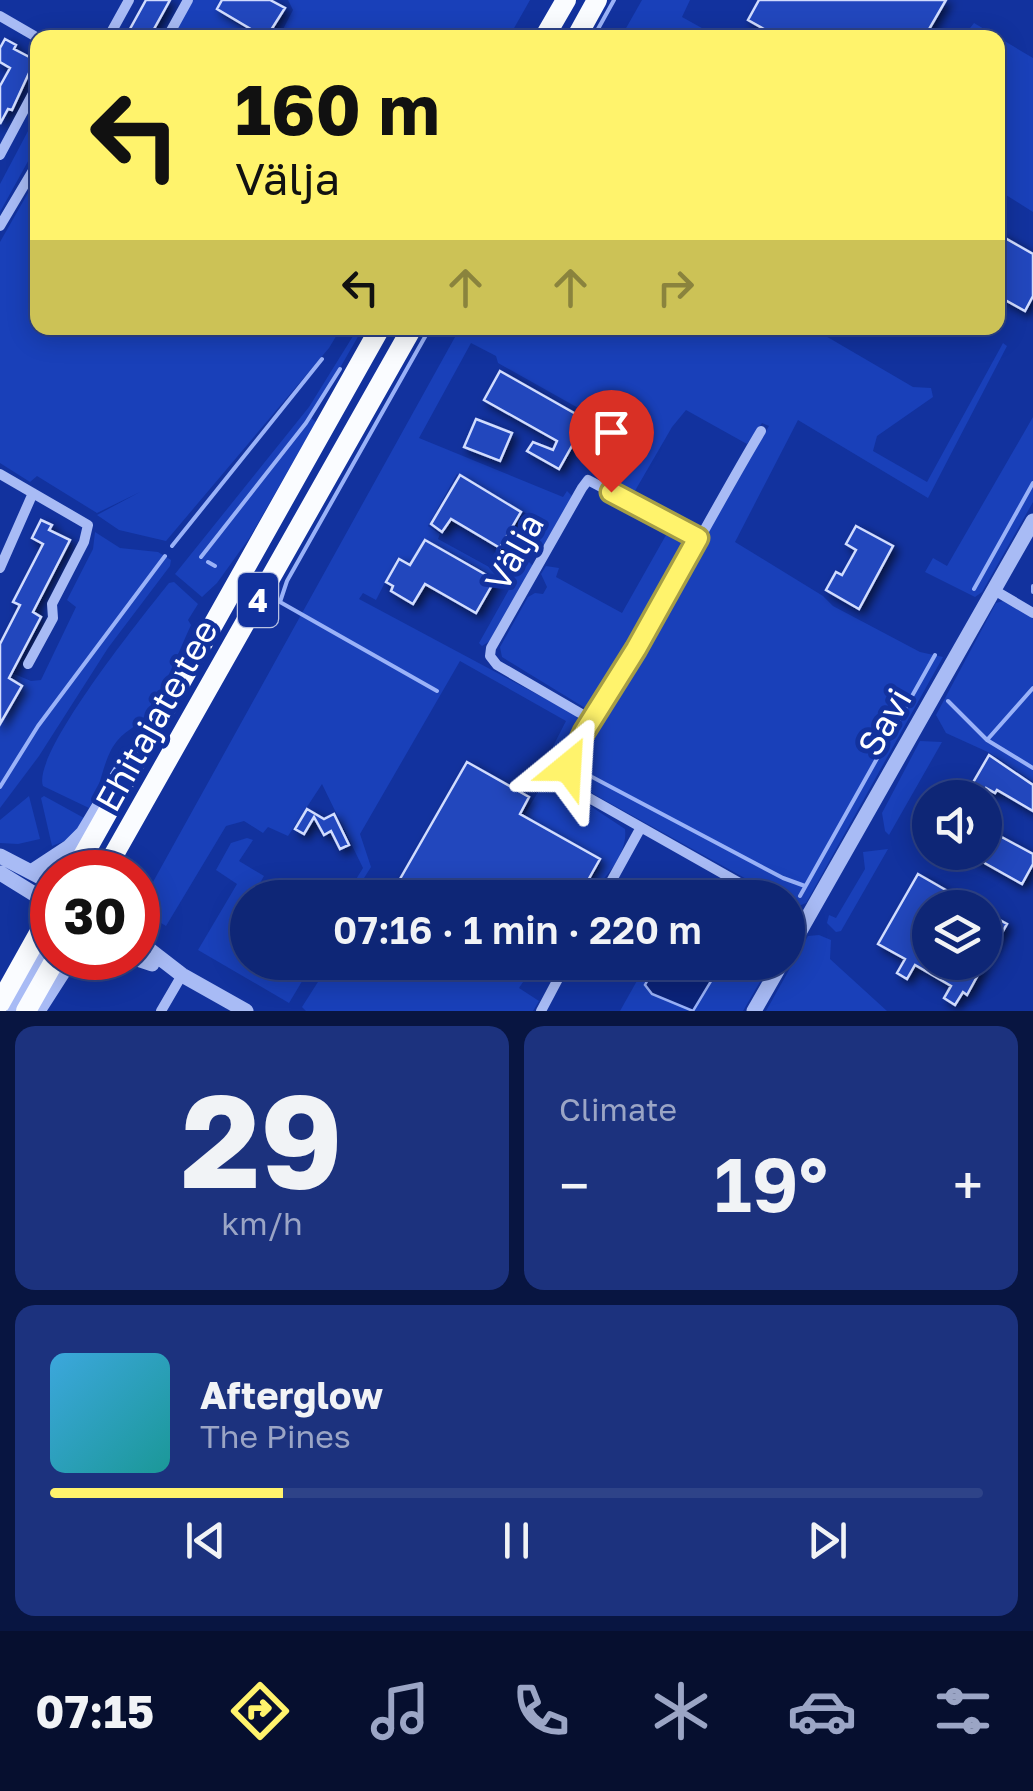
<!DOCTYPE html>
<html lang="en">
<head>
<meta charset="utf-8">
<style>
  :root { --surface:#0e2676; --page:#1c327e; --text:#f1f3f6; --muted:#9ba5c5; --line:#2e4388; --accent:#fff36c }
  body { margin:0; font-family:"Golos Text",sans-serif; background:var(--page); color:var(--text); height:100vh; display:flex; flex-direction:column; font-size:38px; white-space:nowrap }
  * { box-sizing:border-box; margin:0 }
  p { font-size:32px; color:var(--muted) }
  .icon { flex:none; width:55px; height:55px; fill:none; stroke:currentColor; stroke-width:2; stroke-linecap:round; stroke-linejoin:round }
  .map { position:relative; height:1011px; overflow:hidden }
  .details { display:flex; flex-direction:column; gap:15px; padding:15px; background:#081541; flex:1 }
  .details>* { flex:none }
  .guide { position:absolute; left:30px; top:30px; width:975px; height:305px; border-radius:20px; box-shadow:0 5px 25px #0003,0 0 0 2px var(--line); background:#fff36c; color:#111; overflow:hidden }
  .controls { position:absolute; left:912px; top:780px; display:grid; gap:20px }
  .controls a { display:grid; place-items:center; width:90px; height:90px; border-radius:50%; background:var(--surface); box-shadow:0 5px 25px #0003,0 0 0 2px var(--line); font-size:50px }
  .speed { position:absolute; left:30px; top:850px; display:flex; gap:20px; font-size:50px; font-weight:700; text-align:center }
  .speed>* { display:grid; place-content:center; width:130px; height:130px; border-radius:50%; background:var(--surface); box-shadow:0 5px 25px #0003,0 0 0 2px var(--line); line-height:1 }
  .speed .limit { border:15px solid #d22; background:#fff; color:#111 }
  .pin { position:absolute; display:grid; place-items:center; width:85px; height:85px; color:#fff; margin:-102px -42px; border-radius:50% 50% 50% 0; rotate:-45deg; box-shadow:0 0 10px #0007 }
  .pin .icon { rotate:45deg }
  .me { position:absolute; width:110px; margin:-55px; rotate:27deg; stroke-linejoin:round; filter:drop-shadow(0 0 8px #0008) }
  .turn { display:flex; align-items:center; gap:35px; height:210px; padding:0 40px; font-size:45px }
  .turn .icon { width:130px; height:130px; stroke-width:2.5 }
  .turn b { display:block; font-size:70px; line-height:85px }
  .lanes { display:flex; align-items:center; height:95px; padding:0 40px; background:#0003; justify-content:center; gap:50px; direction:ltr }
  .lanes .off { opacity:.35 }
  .big { font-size:75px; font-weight:600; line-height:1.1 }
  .details .widget { flex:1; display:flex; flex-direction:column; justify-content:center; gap:15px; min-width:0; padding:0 35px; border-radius:20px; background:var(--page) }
  .details .dial { align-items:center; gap:0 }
  .dial b { font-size:130px; line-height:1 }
  .song { display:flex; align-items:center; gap:30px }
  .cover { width:120px; height:120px; border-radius:15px; background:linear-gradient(135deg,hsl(200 70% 55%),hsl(180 70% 35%)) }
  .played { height:10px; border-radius:5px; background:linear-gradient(90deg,var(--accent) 25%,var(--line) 25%) }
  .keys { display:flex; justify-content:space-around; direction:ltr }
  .heat { display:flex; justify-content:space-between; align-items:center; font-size:55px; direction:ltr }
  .details .tiles { flex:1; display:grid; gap:15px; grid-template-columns:1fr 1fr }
  .widget:last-child { grid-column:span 2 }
  .trip { position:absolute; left:230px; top:880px; width:575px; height:100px; border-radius:50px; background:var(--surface); box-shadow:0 5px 25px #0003,0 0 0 2px var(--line); font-weight:600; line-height:100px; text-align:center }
  .tab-bar { display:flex; height:160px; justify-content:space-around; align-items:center; background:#060f2f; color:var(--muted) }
  .tab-bar .icon { width:70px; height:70px }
  .tab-bar .current { color:var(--accent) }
  .tab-bar b { font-size:45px; color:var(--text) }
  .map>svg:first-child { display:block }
</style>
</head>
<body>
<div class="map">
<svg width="1033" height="1011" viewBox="0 0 1033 1011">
  <defs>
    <filter id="shadow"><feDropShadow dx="4.5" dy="4.5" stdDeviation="5" flood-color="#0009"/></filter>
  </defs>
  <rect width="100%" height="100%" fill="#12329e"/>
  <path fill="#1940b9" d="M192 0H221L216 10 258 37H225V33L223 37 171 38Z
    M288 0H530L509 37H279L293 10Z
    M642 0H690L682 17 718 37H621Z
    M974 23 1033 58V212L998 190V38L963 37Z
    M37 114V145L0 212V184Z
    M37 177 38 328H341L329 348 166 541 119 530 97 515 140 492 97 513 37 476 30 482 0 463V242Z
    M358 328H363L311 418 316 422 250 537 217 583 202 597 175 574 309 407Z
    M460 328H812L913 387 931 388 933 397 877 436 873 451 927 482 1003 343 1007 346 928 498 798 420 735 542 823 596 833 606 920 652 943 657 806 903 799 906 790 904 788 898 779 897 579 786 575 775 578 758 769 426 762 423 747 444 686 410 672 427 632 496 605 481 599 471 612 427 498 363 496 356 471 343 419 438 563 497 567 491 572 496 569 503 542 548 533 544 531 537 539 521 457 474 428 526 440 534 438 539 511 579 520 562H529L534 567 490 641 482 646 479 643 511 586 425 539 410 563 398 557 376 600 363 593 359 599 576 715C584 736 565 754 561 775L542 768 566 721 460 661 360 834 371 867 352 897H345L363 868 322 784 288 836 268 827 263 833 244 821 226 826 166 926 138 909Z
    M1033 417V502L982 592 975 597 925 572 933 558 947 566Z
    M670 528 686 536 687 551 633 649 590 711 502 657 500 647 528 597 535 593 543 594 547 587 541 574 546 566 559 568 556 577 622 613Z
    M95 532 120 548 158 552 171 560 170 566 108 648 39 756 0 808V725L24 686 0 671V668L31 681 41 680 76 607 67 600 93 549Z
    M174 582 198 604 188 620 191 625C177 655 164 691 144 717 133 731 122 730 111 750 101 770 100 790 89 808L43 786C31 754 145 613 169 583Z
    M1003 601 1033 618V782L990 753 946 733 936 715 996 603Z
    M920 741 942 742 889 835 885 831 882 813Z
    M538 777 566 790 625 829C628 851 608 878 591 890L587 888 602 860 524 815 538 792 531 788Z
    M29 796 40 839 18 844 0 843V820Z
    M44 796 84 818 72 838 52 846 41 798Z
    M247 838 253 840 239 861 264 876 252 897 248 898V962L313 963 289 1003 198 950 237 884 216 870 231 843Z
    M888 849 841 931 836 932 827 923 829 915 836 918 865 869 863 852Z
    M819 935 831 940 830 959 887 1011H766L808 936Z
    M330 963H518L531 970 519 988 539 1001 533 1011H306L302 1007Z
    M647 963H771L743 1011H620Z"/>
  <path fill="#0b237a" stroke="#9ab2f8" stroke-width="2.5" d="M657 963V962L722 963 693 1011 652 994 645 985Z"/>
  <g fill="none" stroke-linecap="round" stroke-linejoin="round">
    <path stroke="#9ab2f8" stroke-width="4" d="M593 38 614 0
      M430 328 287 581 280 602 437 691
      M172 546 322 359
      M201 557 306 423 340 369
      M208 562 215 566
      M1033 586V592
      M974 589 1033 483
      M948 701 987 740 1033 688
      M987 740 1033 768
      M577 769 783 878 805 886
      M0 787 38 726 165 556
      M800 896 935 655"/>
  </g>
  <path fill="#2046bd" stroke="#d1dcfe" stroke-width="2.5" filter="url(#shadow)" d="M146 0H170L149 38H125Z
    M222 0H270L285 8 266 38 217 9Z
    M759 0H946L924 38H780L748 20Z
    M5 39 16 45 14 49 35 60 12 110 8 109 0 124V86L10 68 0 62V48Z
    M998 234 1033 254V296L1025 311 998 296Z
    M500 371 604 430 594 447 577 437 559 469 527 451 533 442 553 450 557 441 484 400Z
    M476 419 512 433 500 461 464 447Z
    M460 475 521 512 500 548 451 519 442 532 431 524Z
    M41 520 52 525 49 530 70 540 33 612 41 617 9 678 22 686 0 724V644L20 605 13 602 43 544 32 538Z
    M856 526 893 546 859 609 826 590 836 572 842 575 856 550 846 544Z
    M425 540 495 580 476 613 425 584 413 604 391 591 393 586 386 582 399 559 410 565Z
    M989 755 1033 785V811L997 790 995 793 986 788 981 798H964Z
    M467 762 529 797 520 814 600 859 578 898H416L396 886Z
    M307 809 324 819 334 814 349 845 340 849 331 831 324 835 314 817 304 834 295 829Z
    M985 828 1033 854V864L1022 884 965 852H985Z
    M918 874 977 908H930V962H985L967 995 963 992 955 1005 944 998 951 986 915 965 907 979 897 973 905 959 878 944Z
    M985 912 1007 924 985 962Z"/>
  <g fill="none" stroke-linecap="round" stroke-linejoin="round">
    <path stroke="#a8bbf5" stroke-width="10" d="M0 16 38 38
      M108 38 129 0
      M167 38 188 0
      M0 155 38 84
      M0 226 38 162
      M761 431C718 503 679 578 636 651 612 690 568 740 568 786L766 898
      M0 474 88 525 84 542 52 604 53 618 28 664
      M0 568 33 493
      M994 590 1033 613
      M592 720 497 665 490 656 491 648 582 488 588 480 698 538
      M602 898 640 829
      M788 909 806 919
      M161 1011 182 975
      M541 1011 567 962"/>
    <path stroke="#a8bbf5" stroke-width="15" d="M0 856 52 883
      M31 872 69 847 83 833 122 768
      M0 873 52 905
      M138 941 182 975 246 1011
      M788 952 1033 521
      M134 958 152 964
      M14 1011 52 940
      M38 1011 72 958
      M754 1011 782 962"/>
    <path stroke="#fafcff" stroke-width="20" d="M544 38 566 0
      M576 38 597 0
      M74 872 380 328
      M104 872 412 328
      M0 1003 52 910
      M26 1011 56 958"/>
  </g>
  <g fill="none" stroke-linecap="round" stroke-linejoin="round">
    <g stroke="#a69e46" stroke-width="25">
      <path id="route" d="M568 767 584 732 636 649 698 538 611 492"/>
    </g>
    <use href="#route" stroke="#fff36c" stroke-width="18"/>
  </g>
  <g text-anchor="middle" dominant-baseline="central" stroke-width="10" stroke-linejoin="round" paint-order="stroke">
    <rect fill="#12329e" stroke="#b8c2e2" stroke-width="2.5" x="238" y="573" width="40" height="54" rx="8"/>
    <g font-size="32" font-weight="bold" fill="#fff">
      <text x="258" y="600">4</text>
    </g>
    <g font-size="35" fill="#fff" stroke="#12329e">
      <text transform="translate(514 552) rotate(-61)">Välja</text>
      <text transform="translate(156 715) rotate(-61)">Ehitajate tee</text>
      <text transform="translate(884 722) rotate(-60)">Savi</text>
    </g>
  </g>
</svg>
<div class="controls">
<a><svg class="icon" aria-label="sound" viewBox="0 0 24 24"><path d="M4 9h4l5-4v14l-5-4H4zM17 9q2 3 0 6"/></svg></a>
<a><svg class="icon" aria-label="layers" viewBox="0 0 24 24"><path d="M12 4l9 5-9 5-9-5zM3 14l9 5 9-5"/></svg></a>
</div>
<div class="speed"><div class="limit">30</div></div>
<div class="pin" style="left:611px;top:492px;background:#d93025"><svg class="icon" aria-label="arrive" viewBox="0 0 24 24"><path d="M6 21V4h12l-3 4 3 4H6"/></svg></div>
<svg class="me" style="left:568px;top:767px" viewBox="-20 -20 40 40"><path d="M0-17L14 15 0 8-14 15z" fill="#fff36c" stroke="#fff" stroke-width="4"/></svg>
<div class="trip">07:16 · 1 min · 220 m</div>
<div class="guide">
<div class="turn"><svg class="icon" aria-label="left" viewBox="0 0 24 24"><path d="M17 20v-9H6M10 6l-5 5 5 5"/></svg><div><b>160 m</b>Välja</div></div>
<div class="lanes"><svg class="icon" aria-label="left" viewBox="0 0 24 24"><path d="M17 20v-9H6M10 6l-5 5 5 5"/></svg><svg class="icon off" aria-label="ahead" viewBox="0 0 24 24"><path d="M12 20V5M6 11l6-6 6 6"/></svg><svg class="icon off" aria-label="ahead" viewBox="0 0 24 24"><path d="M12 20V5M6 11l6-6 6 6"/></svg><svg class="icon off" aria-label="right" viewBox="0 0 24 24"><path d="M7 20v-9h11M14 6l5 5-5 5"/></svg></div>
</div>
</div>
<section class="details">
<div class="tiles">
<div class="widget dial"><b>29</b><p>km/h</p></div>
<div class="widget"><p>Climate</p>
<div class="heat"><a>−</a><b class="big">19°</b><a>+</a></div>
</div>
<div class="widget">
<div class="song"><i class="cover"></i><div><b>Afterglow</b><p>The Pines</p></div></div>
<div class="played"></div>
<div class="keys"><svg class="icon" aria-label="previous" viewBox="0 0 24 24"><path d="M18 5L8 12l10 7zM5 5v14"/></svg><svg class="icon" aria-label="pause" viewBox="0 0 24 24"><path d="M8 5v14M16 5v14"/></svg><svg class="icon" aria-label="next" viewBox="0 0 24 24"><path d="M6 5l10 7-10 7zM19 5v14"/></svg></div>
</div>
</div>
</section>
<nav class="tab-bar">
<b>07:15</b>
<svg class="icon current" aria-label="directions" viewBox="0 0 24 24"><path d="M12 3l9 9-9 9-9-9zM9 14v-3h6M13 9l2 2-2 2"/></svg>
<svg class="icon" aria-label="music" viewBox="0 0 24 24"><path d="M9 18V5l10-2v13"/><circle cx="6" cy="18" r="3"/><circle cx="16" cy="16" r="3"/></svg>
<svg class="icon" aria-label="phone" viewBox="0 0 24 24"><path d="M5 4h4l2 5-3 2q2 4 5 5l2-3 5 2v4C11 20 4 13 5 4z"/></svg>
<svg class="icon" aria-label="climate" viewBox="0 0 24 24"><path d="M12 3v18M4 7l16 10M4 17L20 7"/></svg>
<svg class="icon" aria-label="car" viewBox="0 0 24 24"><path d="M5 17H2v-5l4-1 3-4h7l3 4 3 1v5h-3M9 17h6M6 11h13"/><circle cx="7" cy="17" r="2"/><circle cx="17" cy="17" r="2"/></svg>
<svg class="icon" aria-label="filters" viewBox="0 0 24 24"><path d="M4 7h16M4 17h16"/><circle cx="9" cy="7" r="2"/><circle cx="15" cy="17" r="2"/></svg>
</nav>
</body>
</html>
